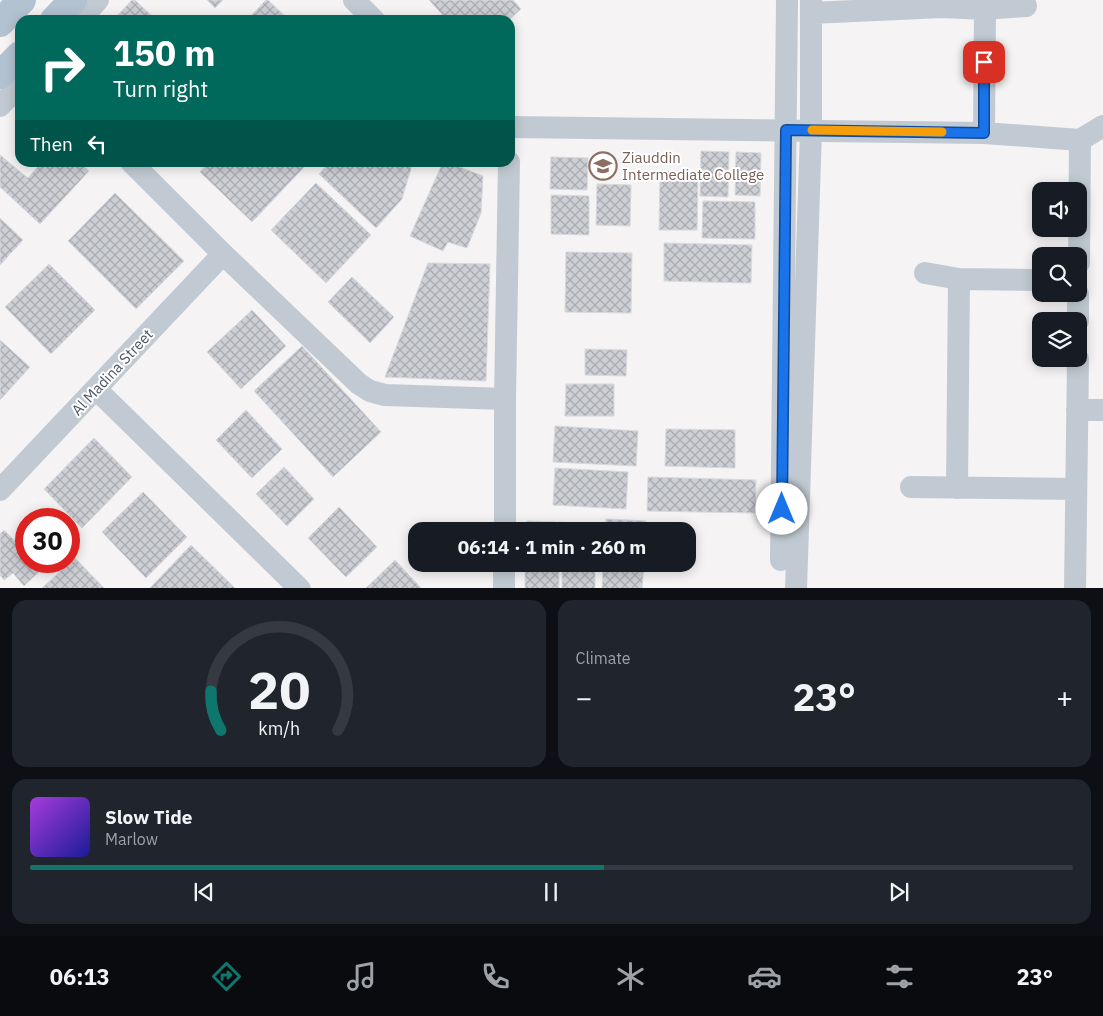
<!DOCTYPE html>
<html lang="en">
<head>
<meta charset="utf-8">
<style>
  :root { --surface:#171b24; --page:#20242c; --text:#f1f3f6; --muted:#9ea1a6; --line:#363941; --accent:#0f766e }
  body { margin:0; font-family:"IBM Plex Sans",sans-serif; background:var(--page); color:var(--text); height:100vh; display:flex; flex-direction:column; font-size:19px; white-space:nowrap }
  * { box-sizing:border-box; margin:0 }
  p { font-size:16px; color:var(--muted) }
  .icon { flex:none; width:28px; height:28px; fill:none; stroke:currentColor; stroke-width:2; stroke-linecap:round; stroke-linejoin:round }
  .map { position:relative; height:588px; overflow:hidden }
  .panel { display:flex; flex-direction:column; gap:12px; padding:12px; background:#0d0f14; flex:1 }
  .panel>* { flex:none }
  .banner { position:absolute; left:15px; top:15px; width:500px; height:152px; border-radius:15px; box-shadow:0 2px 12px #0003; background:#00695c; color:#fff; overflow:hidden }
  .fabs { position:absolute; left:1032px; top:182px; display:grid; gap:10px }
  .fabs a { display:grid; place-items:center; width:55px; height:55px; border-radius:10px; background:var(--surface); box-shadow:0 2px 12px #0003; font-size:25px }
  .speed { position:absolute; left:15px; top:508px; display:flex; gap:10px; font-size:25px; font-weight:700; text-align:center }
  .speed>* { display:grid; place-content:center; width:65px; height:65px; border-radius:50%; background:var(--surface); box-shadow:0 2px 12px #0003; line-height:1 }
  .speed .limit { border:8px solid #d22; background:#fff; color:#111 }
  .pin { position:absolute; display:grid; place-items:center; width:42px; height:42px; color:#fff; margin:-21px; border-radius:10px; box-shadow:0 2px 8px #0006 }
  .me { position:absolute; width:55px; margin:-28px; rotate:0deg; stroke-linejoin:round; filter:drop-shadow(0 0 4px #0008) }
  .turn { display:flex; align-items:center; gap:18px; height:105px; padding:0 15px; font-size:22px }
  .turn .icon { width:65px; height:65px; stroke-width:2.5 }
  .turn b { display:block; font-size:35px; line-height:42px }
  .then { display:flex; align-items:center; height:48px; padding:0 15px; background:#0003; gap:10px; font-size:19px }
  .big { font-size:38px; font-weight:700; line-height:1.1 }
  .panel .widget { flex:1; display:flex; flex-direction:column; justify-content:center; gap:8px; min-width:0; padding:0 18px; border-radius:15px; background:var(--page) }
  .panel .dial { align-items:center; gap:0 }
  .dial svg { height:130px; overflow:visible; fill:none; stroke:var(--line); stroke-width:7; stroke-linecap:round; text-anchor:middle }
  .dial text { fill:var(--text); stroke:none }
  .song { display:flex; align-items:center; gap:15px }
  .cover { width:60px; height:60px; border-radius:8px; background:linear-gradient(135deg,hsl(280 70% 55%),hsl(240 70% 35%)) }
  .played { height:5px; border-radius:2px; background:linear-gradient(90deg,var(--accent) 55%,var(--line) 55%) }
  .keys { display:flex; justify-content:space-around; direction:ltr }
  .heat { display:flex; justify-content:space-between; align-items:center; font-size:28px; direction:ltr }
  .panel .tiles { flex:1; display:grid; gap:12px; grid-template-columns:1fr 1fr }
  .widget:last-child { grid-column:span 2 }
  .trip { position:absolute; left:408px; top:522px; width:288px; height:50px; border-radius:15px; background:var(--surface); box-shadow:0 2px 12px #0003; font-weight:700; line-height:50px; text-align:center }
  .dock { display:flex; height:80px; justify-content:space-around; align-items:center; background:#090b0e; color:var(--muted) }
  .dock .icon { width:35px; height:35px }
  .dock .current { color:var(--accent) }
  .dock b { font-size:22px; color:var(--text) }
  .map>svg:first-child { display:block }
</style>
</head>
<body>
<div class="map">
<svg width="1103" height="589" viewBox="0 0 1103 589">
  <defs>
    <pattern id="building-cross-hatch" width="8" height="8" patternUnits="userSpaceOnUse" patternTransform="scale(1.25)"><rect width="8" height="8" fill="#cdcfd5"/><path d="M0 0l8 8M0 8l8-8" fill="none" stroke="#a8abb0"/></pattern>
  </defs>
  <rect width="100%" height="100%" fill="#f5f3f3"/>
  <path fill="url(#building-cross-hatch)" stroke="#d7d9de" d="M132 0H135L156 20H113Z
    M207 0H223L215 8Z
    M266 0H268L289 20H247Z
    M429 0H513L521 9 509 20H447Z
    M701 151 729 152 728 197 700 196Z
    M736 152 761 153 760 196 735 195Z
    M0 155 28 178 42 162H80L89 171 40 224 0 187Z
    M551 157 588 158 587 190 550 189Z
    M209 162H308V163L252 222 200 172Z
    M330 162H413L402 199 376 228 319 174Z
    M443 162H447L483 176 481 213 467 248 448 242 443 251 410 236Z
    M660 171H698L697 230H659Z
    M316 183 371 235 326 283 271 230Z
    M597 184 631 185 630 226 596 225Z
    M115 193 184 261 136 309 68 241Z
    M551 195 589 196V235L551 234Z
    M703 201 755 202V239L702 238Z
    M0 218 23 240 0 265Z
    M664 243 752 245 751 283 664 281Z
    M566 252 632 253 631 313 565 312Z
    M428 263 490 264 486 381 385 377Z
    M49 264 95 310 51 354 5 307Z
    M352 277 394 317 370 343 328 302Z
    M252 310 286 346 241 389 207 352Z
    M0 340 30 367 0 400Z
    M302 346 381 432 333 477 254 391Z
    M585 349 627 350 626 376 585 375Z
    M566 384H614V416H565Z
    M246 410 282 449 252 478 216 440Z
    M555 426 638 431 636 466 553 462Z
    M666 429 735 430V468L665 466Z
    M94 438 132 477 82 528 44 489Z
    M284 467 314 499 287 526 256 494Z
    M555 468 628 472 626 509 553 505Z
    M648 477 756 480 755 513 647 511Z
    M143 492 187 537 146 578 102 532Z
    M339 507 377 547 346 577 308 538Z
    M606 519 646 521V531H605Z
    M527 521 556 522 555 531H527Z
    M558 522 594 524V531H558Z
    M4 530 26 552V561H36L43 568 24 586 13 573 4 580 0 575V534Z
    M191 545 236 589H149Z
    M75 558 105 589H41Z
    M395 560 422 589H365Z
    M603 564H644L642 589H602Z
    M525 568H559V589H525Z
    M562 569H595V589H562Z"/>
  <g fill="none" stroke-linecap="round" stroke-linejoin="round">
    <path stroke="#c1cad2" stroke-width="22" d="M354 0 374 20
      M811 13 942 7 985 9 1026 6
      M80 20 98 0
      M0 106 20 85
      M510 127 984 133 1080 140 1103 126
      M984 133 985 9
      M131 162 223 254 359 384 370 391 385 395 505 399
      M1079 263 1080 140
      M925 273 959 279 1041 280
      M1078 321V294
      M96 389 300 589
      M1077 410H1103
      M911 487 1076 489
      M957 488 959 279
      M0 490 223 254
      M505 531V399L509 162
      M781 560 787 0
      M504 589V564
      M796 589 811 130V0
      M1075 589 1078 359"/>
    <path stroke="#b3c2d1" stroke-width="28" d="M54 20 73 0
      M0 23 22 0
      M0 75 20 55"/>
  </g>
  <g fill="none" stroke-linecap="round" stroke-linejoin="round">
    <g stroke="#114b97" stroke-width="12">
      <path id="route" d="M782 509 786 130 984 133V62"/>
    </g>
    <use href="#route" stroke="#1a73e8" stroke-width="9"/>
    <path stroke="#f59e0b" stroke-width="9" d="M812 130 942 132"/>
  </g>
  <defs>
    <g id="university-ring" transform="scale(1.4375)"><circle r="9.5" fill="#fff" stroke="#8d6e63" stroke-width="1.5"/><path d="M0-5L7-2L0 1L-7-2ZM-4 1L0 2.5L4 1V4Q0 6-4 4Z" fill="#8d6e63"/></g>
  </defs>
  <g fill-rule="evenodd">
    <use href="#university-ring" x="603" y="166"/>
  </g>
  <g text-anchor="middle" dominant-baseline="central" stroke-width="4" stroke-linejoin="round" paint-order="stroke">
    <g font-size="15" fill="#785e54" stroke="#fff" text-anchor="start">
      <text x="622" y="157">Ziauddin<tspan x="622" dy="17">Intermediate College</tspan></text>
    </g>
    <g font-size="15" fill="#4a5661" stroke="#fff">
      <text transform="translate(112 372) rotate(-47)">Al Madina Street</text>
    </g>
  </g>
</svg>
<div class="fabs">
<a><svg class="icon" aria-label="sound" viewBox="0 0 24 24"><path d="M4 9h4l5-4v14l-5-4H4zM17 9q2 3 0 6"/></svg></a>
<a><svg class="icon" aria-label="search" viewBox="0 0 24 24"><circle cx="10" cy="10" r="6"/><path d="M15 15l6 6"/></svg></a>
<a><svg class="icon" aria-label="layers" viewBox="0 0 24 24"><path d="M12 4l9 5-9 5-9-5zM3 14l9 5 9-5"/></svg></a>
</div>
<div class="speed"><div class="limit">30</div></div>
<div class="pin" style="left:984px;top:62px;background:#d93025"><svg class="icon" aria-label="arrive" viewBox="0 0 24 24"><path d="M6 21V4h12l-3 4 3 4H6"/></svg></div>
<svg class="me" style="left:782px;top:509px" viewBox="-20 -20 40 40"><circle r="19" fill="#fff"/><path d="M0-13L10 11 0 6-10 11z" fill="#1a73e8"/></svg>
<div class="trip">06:14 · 1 min · 260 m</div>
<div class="banner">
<div class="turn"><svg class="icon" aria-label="right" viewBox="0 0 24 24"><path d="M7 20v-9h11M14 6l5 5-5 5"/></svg><div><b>150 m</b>Turn right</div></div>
<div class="then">Then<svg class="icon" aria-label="left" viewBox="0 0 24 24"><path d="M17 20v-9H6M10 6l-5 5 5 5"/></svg></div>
</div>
</div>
<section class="panel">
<div class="tiles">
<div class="widget dial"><svg viewBox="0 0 100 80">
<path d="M14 69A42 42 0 1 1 86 69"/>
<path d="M14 69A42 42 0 0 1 8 45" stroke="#0f766e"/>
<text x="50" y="56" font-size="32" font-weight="700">20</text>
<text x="50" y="72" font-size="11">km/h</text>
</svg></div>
<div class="widget"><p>Climate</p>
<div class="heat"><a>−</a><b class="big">23°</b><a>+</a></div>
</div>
<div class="widget">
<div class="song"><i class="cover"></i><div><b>Slow Tide</b><p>Marlow</p></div></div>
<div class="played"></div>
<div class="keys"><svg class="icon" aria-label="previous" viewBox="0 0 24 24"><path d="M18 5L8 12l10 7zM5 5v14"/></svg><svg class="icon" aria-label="pause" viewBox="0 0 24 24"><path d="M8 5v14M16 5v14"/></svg><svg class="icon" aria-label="next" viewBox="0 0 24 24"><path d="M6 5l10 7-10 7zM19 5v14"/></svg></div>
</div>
</div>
</section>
<nav class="dock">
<b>06:13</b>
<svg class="icon current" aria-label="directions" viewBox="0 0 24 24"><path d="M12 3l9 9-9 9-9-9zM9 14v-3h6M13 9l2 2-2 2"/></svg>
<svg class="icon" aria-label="music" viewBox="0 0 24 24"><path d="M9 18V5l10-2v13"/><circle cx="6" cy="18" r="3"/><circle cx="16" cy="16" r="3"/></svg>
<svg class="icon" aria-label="phone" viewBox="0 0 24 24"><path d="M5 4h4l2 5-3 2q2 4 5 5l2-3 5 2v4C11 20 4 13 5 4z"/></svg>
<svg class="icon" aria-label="climate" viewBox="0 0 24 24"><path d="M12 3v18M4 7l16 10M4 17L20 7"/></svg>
<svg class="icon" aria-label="car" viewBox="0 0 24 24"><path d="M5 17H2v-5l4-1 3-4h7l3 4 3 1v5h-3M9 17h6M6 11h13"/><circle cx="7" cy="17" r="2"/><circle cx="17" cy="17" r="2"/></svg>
<svg class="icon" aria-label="filters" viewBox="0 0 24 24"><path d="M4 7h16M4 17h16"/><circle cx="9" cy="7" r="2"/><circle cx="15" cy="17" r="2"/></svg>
<b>23°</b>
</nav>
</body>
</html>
